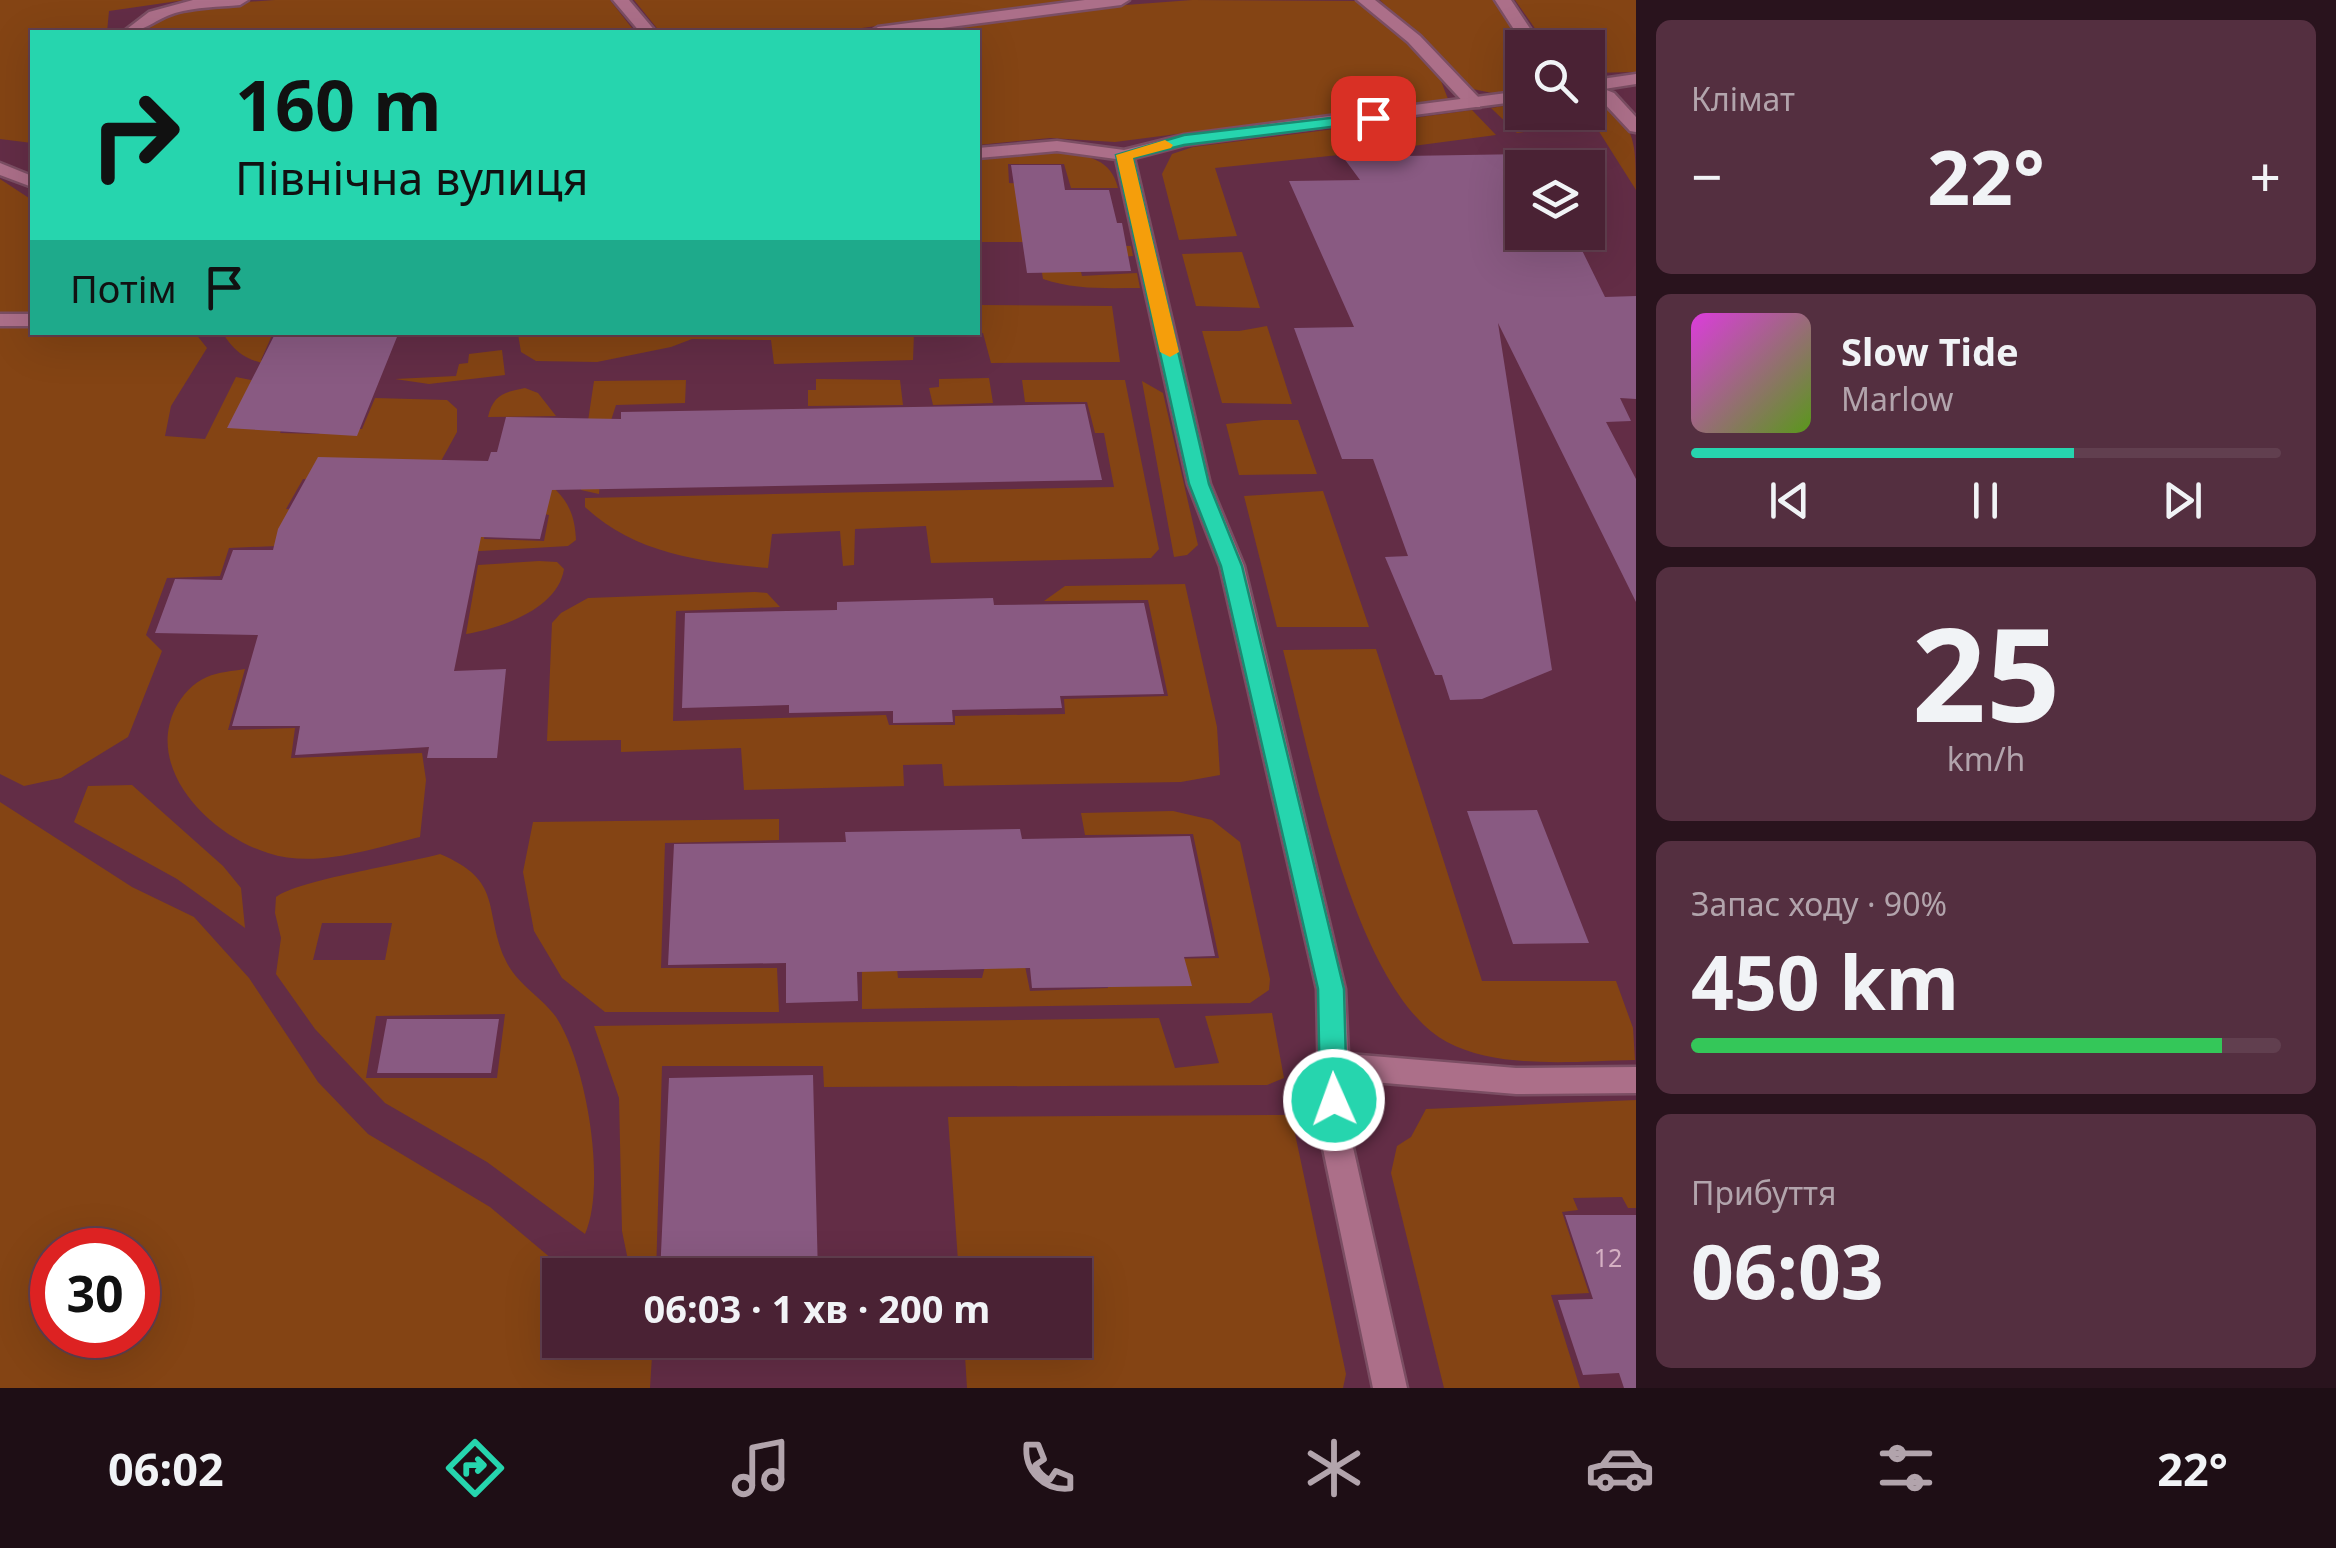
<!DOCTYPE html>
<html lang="uk">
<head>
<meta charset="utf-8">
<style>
  :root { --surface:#4a2234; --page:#542f40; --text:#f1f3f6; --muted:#b2a4ac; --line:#613f4f; --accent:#26d5ae }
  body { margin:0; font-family:"Noto Sans",sans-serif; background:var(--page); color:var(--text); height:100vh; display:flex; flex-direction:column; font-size:38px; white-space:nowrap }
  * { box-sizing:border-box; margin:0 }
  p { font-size:32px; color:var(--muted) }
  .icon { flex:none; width:55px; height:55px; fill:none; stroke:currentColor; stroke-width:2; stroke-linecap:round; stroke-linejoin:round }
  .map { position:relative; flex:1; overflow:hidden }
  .panel { display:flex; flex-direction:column; gap:20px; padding:20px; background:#29131d; width:700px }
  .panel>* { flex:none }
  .guide { position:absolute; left:30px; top:30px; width:950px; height:305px; border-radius:0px; box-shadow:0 10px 40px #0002,0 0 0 2px var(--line); background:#26d5ae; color:#111; overflow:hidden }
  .tools { position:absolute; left:1505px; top:30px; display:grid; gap:20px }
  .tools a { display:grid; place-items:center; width:100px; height:100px; border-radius:0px; background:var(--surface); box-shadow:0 10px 40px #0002,0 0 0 2px var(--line); font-size:50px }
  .speed { position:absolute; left:30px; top:1228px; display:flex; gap:20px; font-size:50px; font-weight:700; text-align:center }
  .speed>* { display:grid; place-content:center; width:130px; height:130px; border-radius:50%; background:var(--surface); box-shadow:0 10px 40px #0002,0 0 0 2px var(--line); line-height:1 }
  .speed .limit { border:15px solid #d22; background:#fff; color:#111 }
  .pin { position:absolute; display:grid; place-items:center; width:85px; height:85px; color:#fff; margin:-42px; border-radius:20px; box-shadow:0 5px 15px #0006 }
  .me { position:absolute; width:110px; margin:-55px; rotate:358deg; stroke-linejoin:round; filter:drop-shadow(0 0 8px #0008) }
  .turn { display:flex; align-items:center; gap:35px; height:210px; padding:0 40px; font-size:45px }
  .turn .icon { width:130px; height:130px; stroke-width:2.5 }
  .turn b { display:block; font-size:70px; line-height:85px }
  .then { display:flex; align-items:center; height:95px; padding:0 40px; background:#0003; gap:20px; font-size:38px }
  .big { font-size:75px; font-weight:700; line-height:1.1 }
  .panel .tile { flex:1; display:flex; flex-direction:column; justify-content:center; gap:15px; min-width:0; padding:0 35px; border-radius:15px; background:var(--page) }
  .panel .dial { align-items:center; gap:0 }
  .dial b { font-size:130px; line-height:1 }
  .song { display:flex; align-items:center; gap:30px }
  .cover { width:120px; height:120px; border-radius:15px; background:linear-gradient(135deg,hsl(300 70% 55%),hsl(90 70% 35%)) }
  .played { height:10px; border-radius:5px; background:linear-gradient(90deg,var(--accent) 65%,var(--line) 65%) }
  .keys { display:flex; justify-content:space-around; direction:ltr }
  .heat { display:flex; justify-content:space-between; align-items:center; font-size:55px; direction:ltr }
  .charge { height:15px; border-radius:8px; background:linear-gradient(90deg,#34c759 90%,var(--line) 0) }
  .trip { position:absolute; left:542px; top:1258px; width:550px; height:100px; border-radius:0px; background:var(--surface); box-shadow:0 10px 40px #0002,0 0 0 2px var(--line); font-weight:700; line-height:100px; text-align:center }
  .dock { display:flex; height:160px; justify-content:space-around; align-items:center; background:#1e0e15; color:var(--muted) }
  .dock .icon { width:70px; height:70px }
  .dock .selected { color:var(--accent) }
  .dock b { font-size:45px; color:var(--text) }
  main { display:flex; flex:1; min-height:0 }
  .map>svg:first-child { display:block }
</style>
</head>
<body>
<main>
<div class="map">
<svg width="1636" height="1388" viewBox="0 0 1636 1388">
  <rect width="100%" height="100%" fill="#632d46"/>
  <path fill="#844414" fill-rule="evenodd" d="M0 0H185L109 11 107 32H32V143L0 139Z
    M275 0H610L635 32H145C178 0 231 4 275 0Z
    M634 0H1071L832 32H660Z
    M1192 0 1357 1 1385 18 1416 50 1441 81 1448 99 1115 142 1050 138 978 145V32H908L1086 8Z
    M1380 0H1495L1525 47 1522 89 1492 93 1468 88Z
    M1515 0H1636V72L1588 73V48L1548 47Z
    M1588 100C1636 118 1636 141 1636 190L1593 122 1517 133 1491 108 1522 103V112H1588Z
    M1472 110 1496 135 1413 146 1391 121Z
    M1366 125 1386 150 1215 168 1237 236 1179 240 1162 174 1172 154 1193 147Z
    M1062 152C1089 156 1111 159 1118 188H1071L1064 164H1008L1009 183 1029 184 1071 246H1131L1133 256 1078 260 1082 276 1137 273 1140 288C1107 288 1075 290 1043 279L1037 242H978V160Z
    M0 179 32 200V314L0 315Z
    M1242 252 1260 308 1196 306 1182 254Z
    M978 305 1112 306 1120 362 991 363 983 333H914L913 360 774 364 771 340 692 339 671 347 597 362 536 361 521 352 518 334 978 332Z
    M32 322V332L195 333 207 348 171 406 165 436 205 439 236 377 301 390 280 433 319 434 322 427 362 429 375 398 447 400 457 409V432L436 470 364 484 303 479 286 509 471 524 489 509 484 539 544 541 549 515 539 513 560 422 555 489C570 504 575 518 576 540L568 546 344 559V543L229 548 220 576 167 578 146 635 162 651 128 737 61 778 24 786 0 774V324Z
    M1267 326 1292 404 1222 403 1202 331H1239Z
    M223 333H273L261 360 306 367C271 365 242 367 223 333Z
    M502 350 505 375 429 384 395 379 456 376 459 364 468 363 469 354Z
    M989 378 993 403 933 405 929 388 939 387V379Z
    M816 379 900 380 903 405 808 406V390H816Z
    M686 380 685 403 616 405 603 445 599 494 581 490 582 461 594 381Z
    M1022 380H1125L1159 549 1151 558 931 563 926 526 855 529 854 565 843 566 840 531 772 534 768 568C702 562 635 554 585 507V498L1114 487 1104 433H1095L1087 402H1025Z
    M1142 381 1163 393 1198 545 1187 555 1174 557Z
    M525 388 538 393 556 416 488 417C493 395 504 392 525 388Z
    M1263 420H1298L1317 474 1239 475 1226 424Z
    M1323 491 1369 627H1277L1244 496Z
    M539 561 557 562 564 569C558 609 501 628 466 634L478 565Z
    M1185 584 1217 727 1220 775 1181 782 944 786 942 764 903 765 904 786 744 790 741 748 621 752V740L547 741 552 623 561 613 588 598 755 592 767 593 780 607 676 611 673 721 886 715 889 725H955V716L1065 714 1064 699 1168 696 1148 600 1044 601 1065 586Z
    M1376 649 1482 981H1616L1633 1028 1635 1060C1578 1061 1499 1070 1447 1042 1354 992 1309 749 1283 650Z
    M245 669 228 730 295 728 291 758 422 753 426 780 420 837C374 848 316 869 268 853 212 836 145 771 175 709 182 695 193 683 207 677 218 672 233 671 245 669Z
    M132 785 223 866 241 888 245 928 177 879 74 822 88 786Z
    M0 802 132 887 194 917 249 978 318 1082 368 1134 490 1207 571 1275H560V1340H653L650 1388H0ZM52 1250H138V1335H52Z
    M1173 811 1212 820 1240 842 1270 979 1269 990 1250 1003 862 1009V970L897 969 898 978H982L985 966H1025L1030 991 1108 988 1104 960 1219 958 1193 834 1085 835 1081 813Z
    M779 819V840L665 843 661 968H777L779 1012H605L562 978 534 931 523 872 533 822Z
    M440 854C504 881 483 909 505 959 516 984 541 996 556 1017 586 1062 607 1184 585 1234L487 1162 385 1103 315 1029 276 974 281 938 275 913 276 897C299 880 404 864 440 854ZM392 923 385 960H313L322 923ZM505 1014 497 1078H366L376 1016Z
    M1272 1013 1284 1078 1267 1085 824 1087 823 1066H662L656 1275H636L630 1270 622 1231 619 1098 594 1026 1159 1018 1175 1068 1219 1063 1205 1016Z
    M1636 1100V1208H1628L1622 1197 1573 1198 1578 1210 1562 1212 1589 1293 1551 1295 1580 1388H1444L1391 1173 1397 1146 1411 1137 1426 1109Z
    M1291 1115 1346 1374 1343 1388H967L964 1340H1075V1275H959L948 1117Z"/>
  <path fill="#895a82" d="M1533 154 1540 168H1522V232H1573L1605 297 1636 296V399L1620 398 1631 421 1606 422 1636 479V602L1498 323 1552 670 1482 699 1450 700 1442 675H1435L1385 557 1408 556 1373 459H1342L1294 328 1354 327 1289 181 1360 180 1343 157Z
    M1011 165H1061L1065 190H1109L1117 223H1122L1131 271 1027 273Z
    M324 332H399L357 436 227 428 275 334 322 337Z
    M1085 404 1102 480 552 490 540 539 481 537 454 671 506 669 497 758H427L429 747 295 755 300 726H232L258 635 155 633 175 579 222 580 233 550H273L278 529 318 457 488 461 491 452H497L506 417 621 419V412Z
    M993 598 994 605 1144 603 1164 694 1060 696 1062 708 952 710 953 722 893 723V711L789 713V705L682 708 685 613 837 610V602Z
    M1537 810 1589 943 1513 944 1467 811Z
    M1020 829 1022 839 1190 836 1215 956 1184 957 1192 986 1032 988 1030 968 857 972 858 1001 786 1003V963L668 965 674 844 846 842 845 832Z
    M387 1019H499L491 1073H377Z
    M813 1075 818 1275H660L669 1078Z
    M1565 1215H1636V1388H1624L1619 1373 1583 1375 1558 1300 1593 1299Z"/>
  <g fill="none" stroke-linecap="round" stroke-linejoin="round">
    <g stroke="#7b4e63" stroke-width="5">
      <path id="lane" d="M193 0H248L240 5C219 7 196 7 175 13 155 19 144 33 123 32L149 12Z
        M613 0H629L656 32H640Z
        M1085 0H1129L1121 5 911 32H870L878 27Z
        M1357 0H1375L1420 36 1480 99V107H1468L1408 42Z
        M1495 0H1511L1543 48H1526Z
        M0 163 32 176V187L0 175Z
        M0 314H32V326H0Z"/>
    </g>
    <g stroke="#7b4e63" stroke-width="5">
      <path id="street" d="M1636 74V84L1604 89 1614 93 1636 117V132L1630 131 1602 101 1588 94V81Z
        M1522 91V101L1184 145 1134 158 1210 484 1244 566 1345 989 1348 1054 1516 1068 1636 1067V1093L1516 1094 1349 1080 1350 1134 1407 1388H1373L1320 1134 1317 989 1220 566 1188 484 1116 159 1057 151 978 158V148L1057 141 1124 150 1184 135Z"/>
    </g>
    <use href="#lane" fill="#ac6f89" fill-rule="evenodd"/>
    <use href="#street" fill="#ac6f89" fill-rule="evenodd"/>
  </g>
  <path fill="#26d5ae" stroke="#198a71" stroke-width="2.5" d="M1373 113 1379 114V121L1184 145 1133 158 1209 484 1242 566 1344 989 1347 1100 1343 1108 1334 1112 1324 1108 1320 1100 1318 989 1221 566 1189 484 1116 155 1184 135Z"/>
  <path fill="#f59e0b" d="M1165 140 1173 145 1171 148 1133 158 1179 352 1170 357 1160 352 1116 155Z"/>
  <g text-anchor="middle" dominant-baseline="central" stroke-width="10" stroke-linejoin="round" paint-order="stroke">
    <g font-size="25" fill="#d5b0c3">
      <text x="1608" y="1257">12</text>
    </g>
  </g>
</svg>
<div class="tools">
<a><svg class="icon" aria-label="search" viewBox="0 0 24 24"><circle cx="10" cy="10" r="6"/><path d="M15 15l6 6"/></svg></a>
<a><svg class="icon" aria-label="layers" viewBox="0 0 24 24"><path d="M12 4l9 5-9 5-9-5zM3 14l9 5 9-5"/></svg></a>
</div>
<div class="speed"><div class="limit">30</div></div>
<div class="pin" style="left:1373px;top:118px;background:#d93025"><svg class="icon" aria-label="arrive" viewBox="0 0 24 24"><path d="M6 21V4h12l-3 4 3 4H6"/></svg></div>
<svg class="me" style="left:1334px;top:1100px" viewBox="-20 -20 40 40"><circle r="17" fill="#26d5ae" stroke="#fff" stroke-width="3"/><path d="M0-11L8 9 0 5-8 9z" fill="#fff"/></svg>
<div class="trip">06:03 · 1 хв · 200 m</div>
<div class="guide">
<div class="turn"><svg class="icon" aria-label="right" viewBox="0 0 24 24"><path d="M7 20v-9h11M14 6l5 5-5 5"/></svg><div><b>160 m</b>Північна вулиця</div></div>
<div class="then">Потім<svg class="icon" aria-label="arrive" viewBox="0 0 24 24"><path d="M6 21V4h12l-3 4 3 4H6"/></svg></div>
</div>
</div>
<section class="panel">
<div class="tile"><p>Клімат</p>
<div class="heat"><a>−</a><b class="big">22°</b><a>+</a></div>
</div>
<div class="tile">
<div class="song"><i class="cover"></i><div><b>Slow Tide</b><p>Marlow</p></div></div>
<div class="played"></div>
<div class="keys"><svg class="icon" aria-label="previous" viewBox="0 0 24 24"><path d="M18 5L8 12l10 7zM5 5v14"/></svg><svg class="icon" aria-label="pause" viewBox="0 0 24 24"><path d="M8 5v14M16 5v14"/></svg><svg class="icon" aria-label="next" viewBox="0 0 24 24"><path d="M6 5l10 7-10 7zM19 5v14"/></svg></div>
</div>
<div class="tile dial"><b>25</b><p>km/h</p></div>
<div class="tile"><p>Запас ходу · 90%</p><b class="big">450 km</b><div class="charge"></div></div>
<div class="tile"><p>Прибуття</p><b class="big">06:03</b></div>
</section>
</main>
<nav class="dock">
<b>06:02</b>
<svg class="icon selected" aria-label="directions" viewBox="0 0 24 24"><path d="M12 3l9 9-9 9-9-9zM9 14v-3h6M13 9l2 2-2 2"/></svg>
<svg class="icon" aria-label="music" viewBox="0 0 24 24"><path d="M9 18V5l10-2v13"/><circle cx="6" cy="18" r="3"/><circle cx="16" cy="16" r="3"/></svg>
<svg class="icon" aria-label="phone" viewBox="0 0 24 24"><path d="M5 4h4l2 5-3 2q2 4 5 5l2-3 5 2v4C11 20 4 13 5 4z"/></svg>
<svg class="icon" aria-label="climate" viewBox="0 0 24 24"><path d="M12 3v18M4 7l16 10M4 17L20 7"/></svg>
<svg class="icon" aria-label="car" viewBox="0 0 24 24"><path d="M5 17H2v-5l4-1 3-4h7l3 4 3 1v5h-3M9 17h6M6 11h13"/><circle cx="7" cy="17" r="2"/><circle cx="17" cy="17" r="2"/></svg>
<svg class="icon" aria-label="filters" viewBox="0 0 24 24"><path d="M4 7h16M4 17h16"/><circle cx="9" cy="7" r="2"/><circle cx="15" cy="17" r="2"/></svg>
<b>22°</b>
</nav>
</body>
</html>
